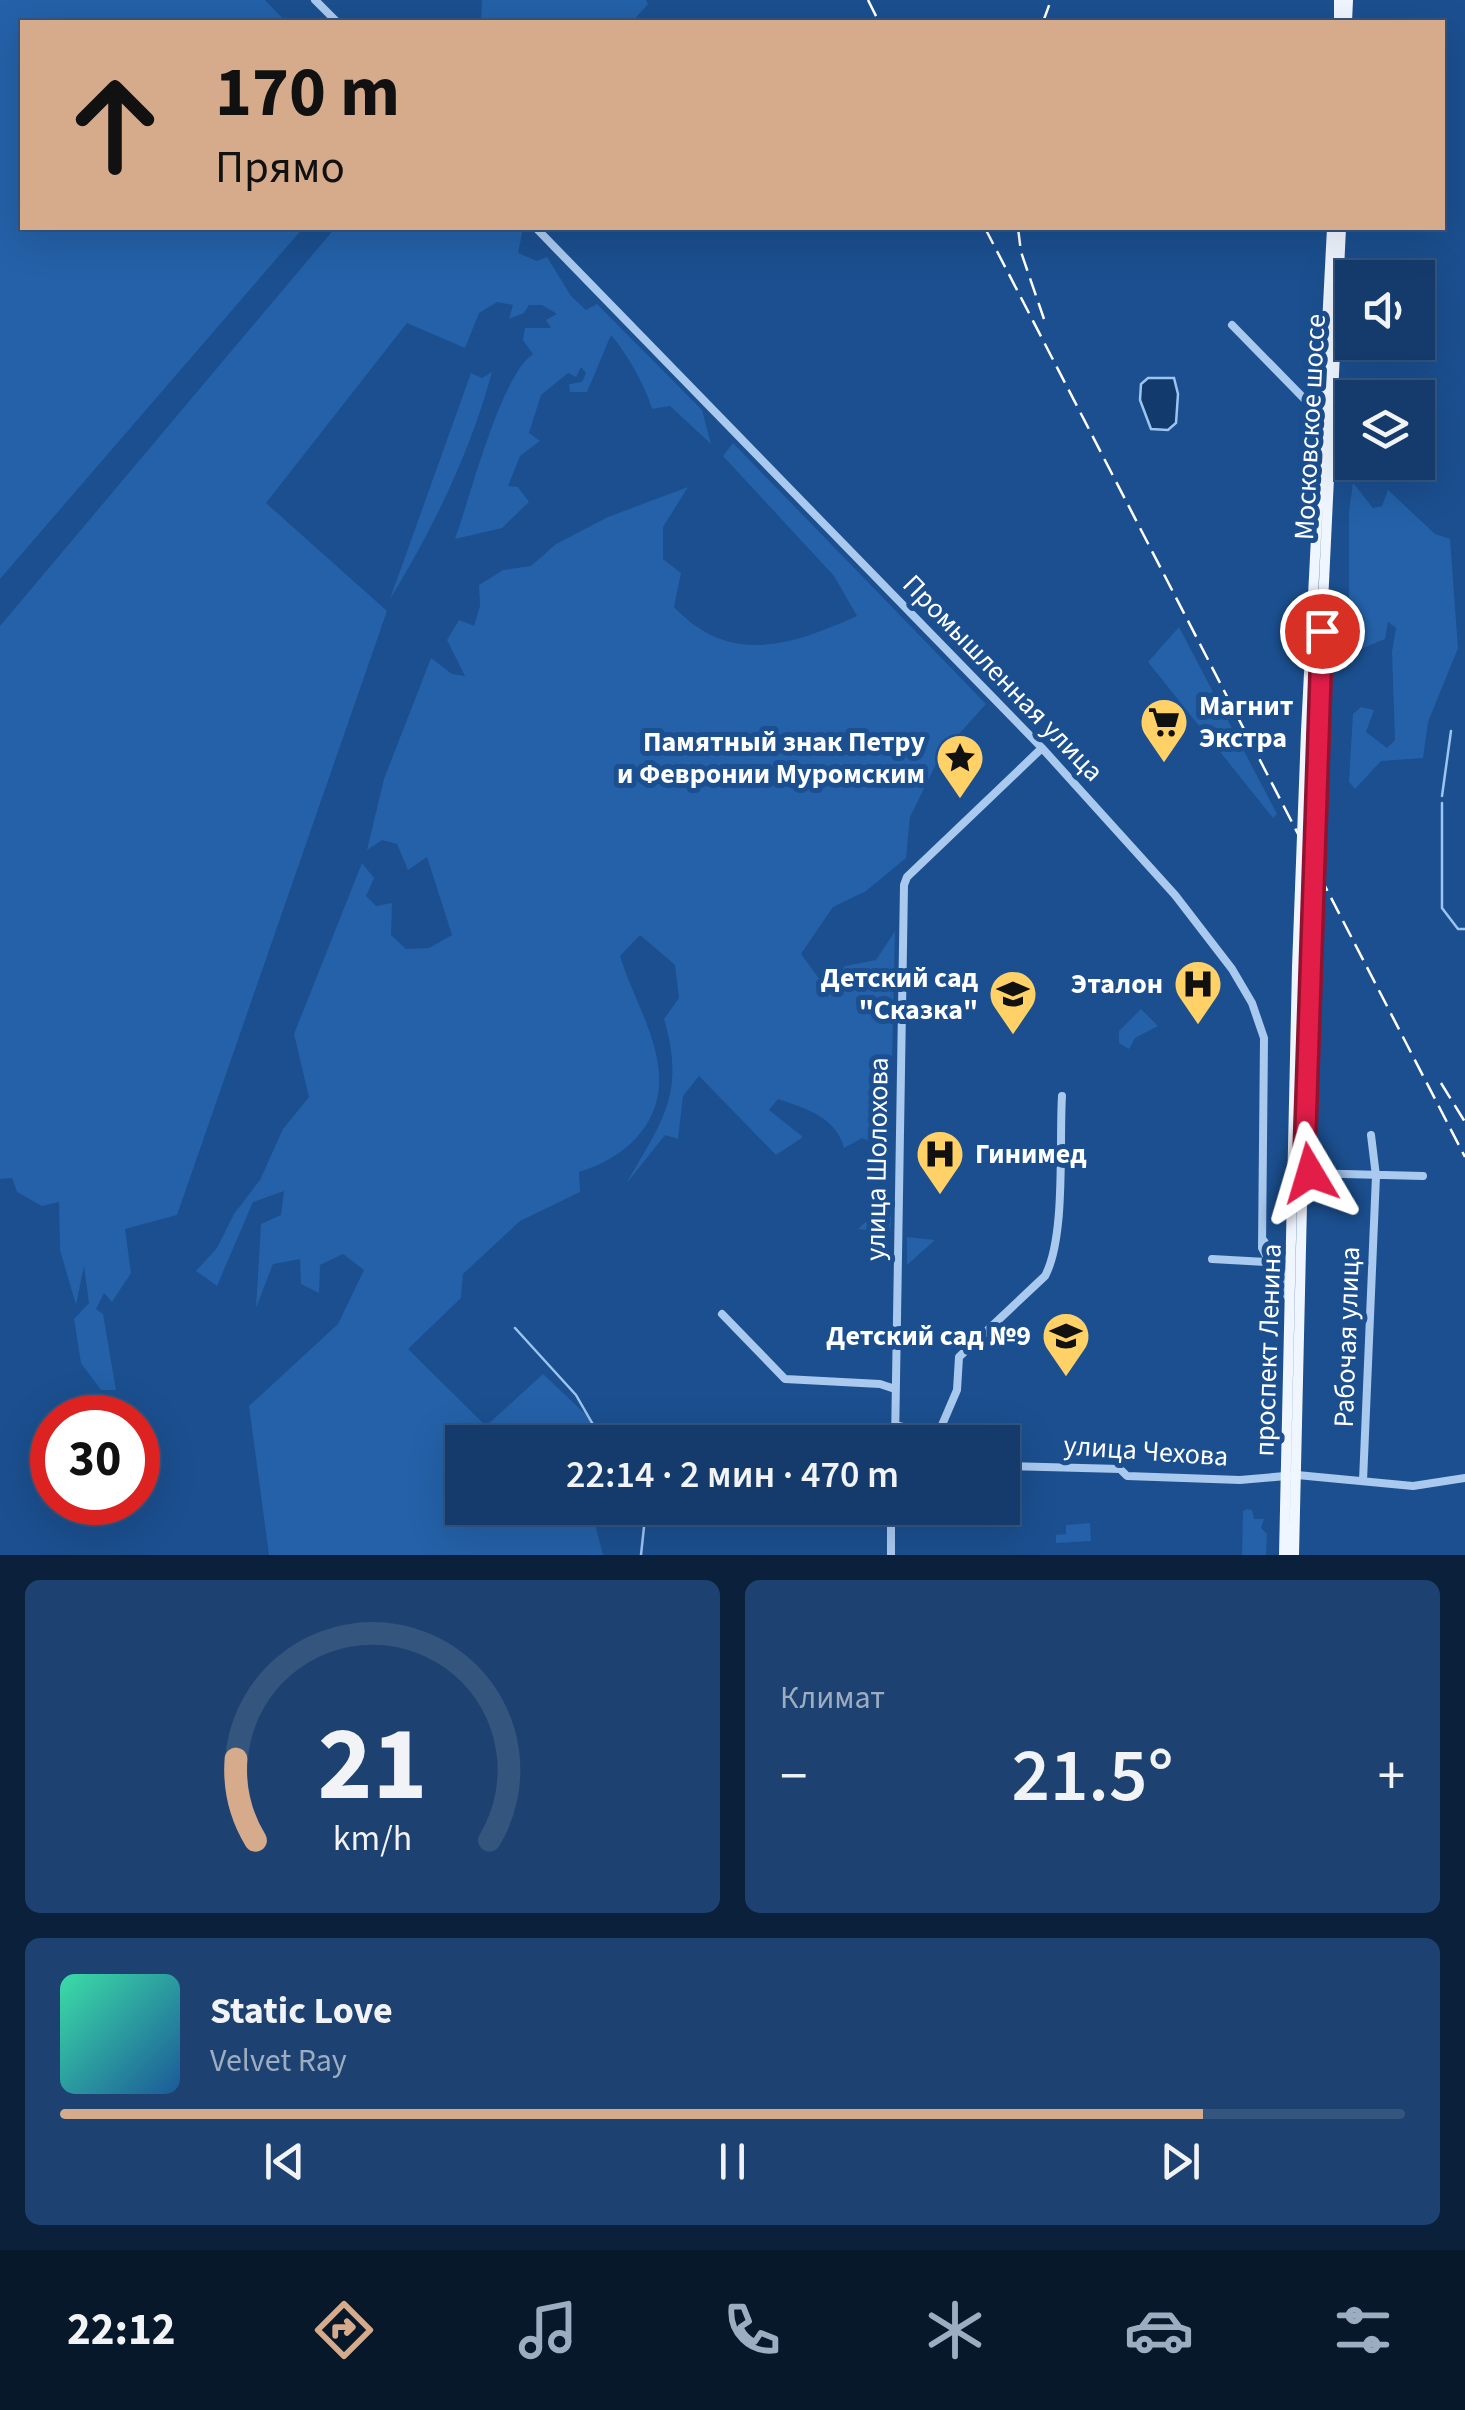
<!DOCTYPE html>
<html lang="ru">
<head>
<meta charset="utf-8">
<style>
  :root { --surface:#143b6b; --page:#1d4271; --text:#f1f3f6; --muted:#9dadc1; --line:#33557e; --accent:#d6ab8b }
  body { margin:0; font-family:"Source Sans 3",sans-serif; background:var(--page); color:var(--text); height:100vh; display:flex; flex-direction:column; font-size:38px; white-space:nowrap }
  * { box-sizing:border-box; margin:0 }
  p { font-size:32px; color:var(--muted) }
  .icon { flex:none; width:55px; height:55px; fill:none; stroke:currentColor; stroke-width:2; stroke-linecap:round; stroke-linejoin:round }
  .map { position:relative; height:1555px; overflow:hidden }
  .drawer { display:flex; flex-direction:column; gap:25px; padding:25px; background:#0b203b; flex:1 }
  .drawer>* { flex:none }
  .banner { position:absolute; left:20px; top:20px; width:1425px; height:210px; border-radius:0px; box-shadow:0 10px 40px #0002,0 0 0 2px var(--line); background:#d6ab8b; color:#111; overflow:hidden }
  .controls { position:absolute; left:1335px; top:260px; display:grid; gap:20px }
  .controls a { display:grid; place-items:center; width:100px; height:100px; border-radius:0px; background:var(--surface); box-shadow:0 10px 40px #0002,0 0 0 2px var(--line); font-size:50px }
  .speed { position:absolute; left:30px; top:1395px; display:flex; gap:20px; font-size:50px; font-weight:700; text-align:center }
  .speed>* { display:grid; place-content:center; width:130px; height:130px; border-radius:50%; background:var(--surface); box-shadow:0 10px 40px #0002,0 0 0 2px var(--line); line-height:1 }
  .speed .limit { border:15px solid #d22; background:#fff; color:#111 }
  .pin { position:absolute; display:grid; place-items:center; width:85px; height:85px; color:#fff; margin:-42px; border:5px solid #fff; border-radius:50%; box-shadow:0 2px 10px #0007 }
  .me { position:absolute; width:110px; margin:-55px; rotate:353deg; stroke-linejoin:round; filter:drop-shadow(0 0 8px #0008) }
  .turn { display:flex; align-items:center; gap:35px; height:210px; padding:0 30px; font-size:45px }
  .turn .icon { width:130px; height:130px; stroke-width:2.5 }
  .turn b { display:block; font-size:70px; line-height:85px }
  .big { font-size:75px; font-weight:600; line-height:1.1 }
  .drawer .tile { flex:1; display:flex; flex-direction:column; justify-content:center; gap:15px; min-width:0; padding:0 35px; border-radius:15px; background:var(--page) }
  .drawer .dial { align-items:center; gap:0 }
  .dial svg { height:260px; overflow:visible; fill:none; stroke:var(--line); stroke-width:7; stroke-linecap:round; text-anchor:middle }
  .dial text { fill:var(--text); stroke:none }
  .song { display:flex; align-items:center; gap:30px }
  .cover { width:120px; height:120px; border-radius:15px; background:linear-gradient(135deg,hsl(160 70% 55%),hsl(210 70% 35%)) }
  .played { height:10px; border-radius:5px; background:linear-gradient(90deg,var(--accent) 85%,var(--line) 85%) }
  .keys { display:flex; justify-content:space-around; direction:ltr }
  .heat { display:flex; justify-content:space-between; align-items:center; font-size:55px; direction:ltr }
  .drawer .tiles { flex:1; display:grid; gap:25px; grid-template-columns:1fr 1fr }
  .tile:last-child { grid-column:span 2 }
  .trip { position:absolute; left:445px; top:1425px; width:575px; height:100px; border-radius:0px; background:var(--surface); box-shadow:0 10px 40px #0002,0 0 0 2px var(--line); font-weight:600; line-height:100px; text-align:center }
  .dock { display:flex; height:160px; justify-content:space-around; align-items:center; background:#08182b; color:var(--muted) }
  .dock .icon { width:70px; height:70px }
  .dock .current { color:var(--accent) }
  .dock b { font-size:45px; color:var(--text) }
  .map>svg:first-child { display:block }
</style>
</head>
<body>
<div class="map">
<svg width="1465" height="1555" viewBox="0 0 1465 1555">
  <rect width="100%" height="100%" fill="#1b4f8f"/>
  <path fill="#2461a8" d="M0 0H265L286 22H22V228H303L0 579Z
    M482 0H646L648 4 632 22H481Z
    M335 228H523L518 253 537 261 547 257 571 296 586 310 597 304 702 410 711 444 670 406 652 409C646 387 626 352 611 335L587 392H570L569 384 582 382 586 373 581 367 576 377 568 373 541 395 529 433 540 441 520 456 508 486 518 487 529 502 502 528 455 539C470 498 501 375 533 354L523 340 525 328H551L546 320 557 314 542 305H529L524 313 509 319 513 305 497 302 479 313 465 348 407 323 266 503 387 611 177 1215 125 1229 131 1273 112 1302 104 1293 96 1309 103 1314 116 1390H101L81 1363 74 1319 89 1303 84 1266 76 1305 60 1250 59 1202 42 1206 17 1192 12 1178 0 1179V626Z
    M492 372C470 453 434 527 390 599L471 373 482 378Z
    M733 443 986 704 941 754 910 817 906 858 866 891 833 907 801 954 826 988 845 966 876 960 895 931 890 1150 862 1138 844 1148C836 1117 807 1109 778 1099L769 1110 803 1137 776 1155 699 1076 683 1096 678 1139 665 1135 626 1184C662 1121 686 1094 664 1019L679 998 675 965 640 935 620 956C631 992 653 1028 658 1065 667 1120 627 1158 579 1172L580 1192 520 1221 463 1274 461 1298 408 1349 486 1426 543 1374 615 1442H462V1508H591L603 1555H269L249 1406 338 1324 364 1270 343 1254 320 1265 319 1293 301 1284 300 1259 273 1264 256 1308 261 1224 281 1215 284 1191 253 1202 217 1286 196 1271 217 1248 234 1214 260 1180 283 1129 309 1097 294 1034 362 863 374 878 366 896 376 906 392 903 391 935 406 949 429 948 452 935 427 857 408 870 397 844 382 840 367 850 384 779 431 658 452 674 465 676 447 640 459 620 474 626 480 606 479 585 503 570 531 566 556 544 608 517 688 487 663 527V559L681 573 674 607C730 666 790 646 857 616L834 576 723 456Z
    M1353 483 1373 508 1382 506 1388 490 1435 534 1450 539 1458 648 1428 722 1423 758 1381 761 1355 789 1349 782 1353 714 1361 707 1374 710 1366 732 1387 748 1395 740 1392 652 1396 628 1388 622 1385 639 1349 654V512Z
    M1179 627 1277 814 1273 818 1148 662Z
    M1141 1009 1158 1026 1135 1038 1129 1049 1119 1043V1031Z
    M891 1217 890 1233 858 1229 870 1218Z
    M907 1237 935 1240 907 1265Z
    M1247 1509 1252 1510 1254 1519H1264L1261 1528 1267 1534 1266 1555H1242L1243 1511Z
    M1090 1523 1091 1541 1056 1543V1535L1066 1534V1525Z"/>
  <path fill="#123a6d" stroke="#9cc4f0" stroke-width="2.5" d="M1148 378H1174L1178 394 1176 423 1168 430 1151 429 1140 400 1141 384Z"/>
  <g fill="none" stroke-linecap="round" stroke-linejoin="round">
    <path stroke="#9cc4f0" stroke-width="2.5" d="M1442 796 1451 731
      M1442 803V908L1458 929H1465
      M515 1328 576 1395 603 1442
      M641 1555 646 1508"/>
    <path stroke="#a9c9ee" stroke-width="8" d="M315 0 337 22
      M536 228 1042 748 1175 895 1232 969 1252 1003 1264 1038 1262 1248 1290 1301
      M1232 325 1324 419
      M1304 1173 1423 1176
      M1264 1241 1289 1285
      M1212 1259 1266 1262
      M722 1314 785 1379 880 1384 895 1389
      M896 1425 926 1433 939 1432 957 1390 959 1357 1045 1276C1066 1237 1059 1144 1062 1096
      M895 1442 904 885 907 877 1042 748
      M1002 1466 1120 1469 1127 1476 1240 1480 1297 1475 1413 1486 1465 1478
      M1363 1481 1376 1176 1371 1135
      M891 1555V1508"/>
    <path stroke="#f0f6ff" stroke-width="10" d="M1339 22V0
      M1347 22 1348 0
      M1306 731 1332 228
      M1316 749 1341 228
      M1284 1555 1297 967
      M1294 1555 1307 986"/>
    <path stroke="#fff" stroke-width="2.5" stroke-dasharray="18 8" stroke-linecap="butt" d="M868 0 879 22
      M1043 22 1051 0
      M985 228 1465 1157
      M1018 228 1021 252 1044 319
      M1441 1083 1465 1122"/>
    <path stroke="#f0f6ff" stroke-width="10" d="M1297 967 1306 731
      M1307 986 1316 749"/>
  </g>
  <g fill="none" stroke-linecap="round" stroke-linejoin="round">
    <g stroke="#92132f" stroke-width="25">
      <path id="route" d="M1310 1173 1304 1174 1322 631"/>
    </g>
    <use href="#route" stroke="#e11d48" stroke-width="18"/>
  </g>
  <defs>
    <g id="supermarket-pin" transform="scale(2.5)"><path d="M0 17L-7.5 6A9.5 9.5 0 1 1 7.5 6Z" fill="#ffd166" stroke="#1b4f8f"/><path d="M-6-5.5h2.5l.6 2H6L4.5 2H-2.5L-4.4-4H-6ZM-1.5 3.2a1.3 1.3 0 1 0 .1 0ZM3 3.2a1.3 1.3 0 1 0 .1 0Z" fill="#111"/></g>
    <g id="sight-pin" transform="scale(2.5)"><path d="M0 17L-7.5 6A9.5 9.5 0 1 1 7.5 6Z" fill="#ffd166" stroke="#1b4f8f"/><path d="M0-6L1.8-2.2L6-1.7L2.9 1.2L3.7 5.4L0 3.3L-3.7 5.4L-2.9 1.2L-6-1.7L-1.8-2.2Z" fill="#111"/></g>
    <g id="hospital-pin" transform="scale(2.5)"><path d="M0 17L-7.5 6A9.5 9.5 0 1 1 7.5 6Z" fill="#ffd166" stroke="#1b4f8f"/><path d="M-5-5h3v3.5h4V-5h3V5h-3V1.5h-4V5h-3Z" fill="#111"/></g>
    <g id="school-pin" transform="scale(2.5)"><path d="M0 17L-7.5 6A9.5 9.5 0 1 1 7.5 6Z" fill="#ffd166" stroke="#1b4f8f"/><path d="M0-5L7-2L0 1L-7-2ZM-4 1L0 2.5L4 1V4Q0 6-4 4Z" fill="#111"/></g>
  </defs>
  <g fill-rule="evenodd">
    <use href="#supermarket-pin" x="1164" y="722"/>
    <use href="#sight-pin" x="960" y="758"/>
    <use href="#hospital-pin" x="1198" y="984"/>
    <use href="#school-pin" x="1013" y="994"/>
    <use href="#hospital-pin" x="940" y="1154"/>
    <use href="#school-pin" x="1066" y="1336"/>
  </g>
  <g text-anchor="middle" dominant-baseline="central" stroke-width="10" stroke-linejoin="round" paint-order="stroke">
    <g font-size="28" fill="#fff" stroke="#1b4f8f">
      <text transform="translate(1310 427) rotate(-87)">Московское шоссе</text>
      <text transform="translate(1003 678) rotate(46)">Промышленная улица</text>
      <text transform="translate(877 1159) rotate(-89)">улица Шолохова</text>
      <text transform="translate(1347 1337) rotate(-88)">Рабочая улица</text>
      <text transform="translate(1268 1350) rotate(-88)">проспект Ленина</text>
      <text transform="translate(1146 1451) rotate(4)">улица Чехова</text>
    </g>
    <g font-size="28" font-weight="bold" fill="#fff" stroke="#1b4f8f" text-anchor="end">
      <text x="1199" y="706" text-anchor="start">Магнит<tspan x="1199" dy="32">Экстра</tspan></text>
      <text x="925" y="742">Памятный знак Петру<tspan x="925" dy="32">и Февронии Муромским</tspan></text>
      <text x="978" y="978">Детский сад<tspan x="978" dy="32">"Сказка"</tspan></text>
      <text x="1163" y="984">Эталон</text>
      <text x="975" y="1154" text-anchor="start">Гинимед</text>
      <text x="1031" y="1336">Детский сад №9</text>
    </g>
  </g>
</svg>
<div class="controls">
<a><svg class="icon" aria-label="sound" viewBox="0 0 24 24"><path d="M4 9h4l5-4v14l-5-4H4zM17 9q2 3 0 6"/></svg></a>
<a><svg class="icon" aria-label="layers" viewBox="0 0 24 24"><path d="M12 4l9 5-9 5-9-5zM3 14l9 5 9-5"/></svg></a>
</div>
<div class="speed"><div class="limit">30</div></div>
<div class="pin" style="left:1322px;top:631px;background:#d93025"><svg class="icon" aria-label="arrive" viewBox="0 0 24 24"><path d="M6 21V4h12l-3 4 3 4H6"/></svg></div>
<svg class="me" style="left:1310px;top:1173px" viewBox="-20 -20 40 40"><path d="M0-17L14 15 0 8-14 15z" fill="#e11d48" stroke="#fff" stroke-width="4"/></svg>
<div class="trip">22:14 · 2 мин · 470 m</div>
<div class="banner">
<div class="turn"><svg class="icon" aria-label="ahead" viewBox="0 0 24 24"><path d="M12 20V5M6 11l6-6 6 6"/></svg><div><b>170 m</b>Прямо</div></div>
</div>
</div>
<section class="drawer">
<div class="tiles">
<div class="tile dial"><svg viewBox="0 0 100 80">
<path d="M14 69A42 42 0 1 1 86 69"/>
<path d="M14 69A42 42 0 0 1 8 44" stroke="#d6ab8b"/>
<text x="50" y="56" font-size="32" font-weight="700">21</text>
<text x="50" y="72" font-size="11">km/h</text>
</svg></div>
<div class="tile"><p>Климат</p>
<div class="heat"><a>−</a><b class="big">21.5°</b><a>+</a></div>
</div>
<div class="tile">
<div class="song"><i class="cover"></i><div><b>Static Love</b><p>Velvet Ray</p></div></div>
<div class="played"></div>
<div class="keys"><svg class="icon" aria-label="previous" viewBox="0 0 24 24"><path d="M18 5L8 12l10 7zM5 5v14"/></svg><svg class="icon" aria-label="pause" viewBox="0 0 24 24"><path d="M8 5v14M16 5v14"/></svg><svg class="icon" aria-label="next" viewBox="0 0 24 24"><path d="M6 5l10 7-10 7zM19 5v14"/></svg></div>
</div>
</div>
</section>
<nav class="dock">
<b>22:12</b>
<svg class="icon current" aria-label="directions" viewBox="0 0 24 24"><path d="M12 3l9 9-9 9-9-9zM9 14v-3h6M13 9l2 2-2 2"/></svg>
<svg class="icon" aria-label="music" viewBox="0 0 24 24"><path d="M9 18V5l10-2v13"/><circle cx="6" cy="18" r="3"/><circle cx="16" cy="16" r="3"/></svg>
<svg class="icon" aria-label="phone" viewBox="0 0 24 24"><path d="M5 4h4l2 5-3 2q2 4 5 5l2-3 5 2v4C11 20 4 13 5 4z"/></svg>
<svg class="icon" aria-label="climate" viewBox="0 0 24 24"><path d="M12 3v18M4 7l16 10M4 17L20 7"/></svg>
<svg class="icon" aria-label="car" viewBox="0 0 24 24"><path d="M5 17H2v-5l4-1 3-4h7l3 4 3 1v5h-3M9 17h6M6 11h13"/><circle cx="7" cy="17" r="2"/><circle cx="17" cy="17" r="2"/></svg>
<svg class="icon" aria-label="filters" viewBox="0 0 24 24"><path d="M4 7h16M4 17h16"/><circle cx="9" cy="7" r="2"/><circle cx="15" cy="17" r="2"/></svg>
</nav>
</body>
</html>
